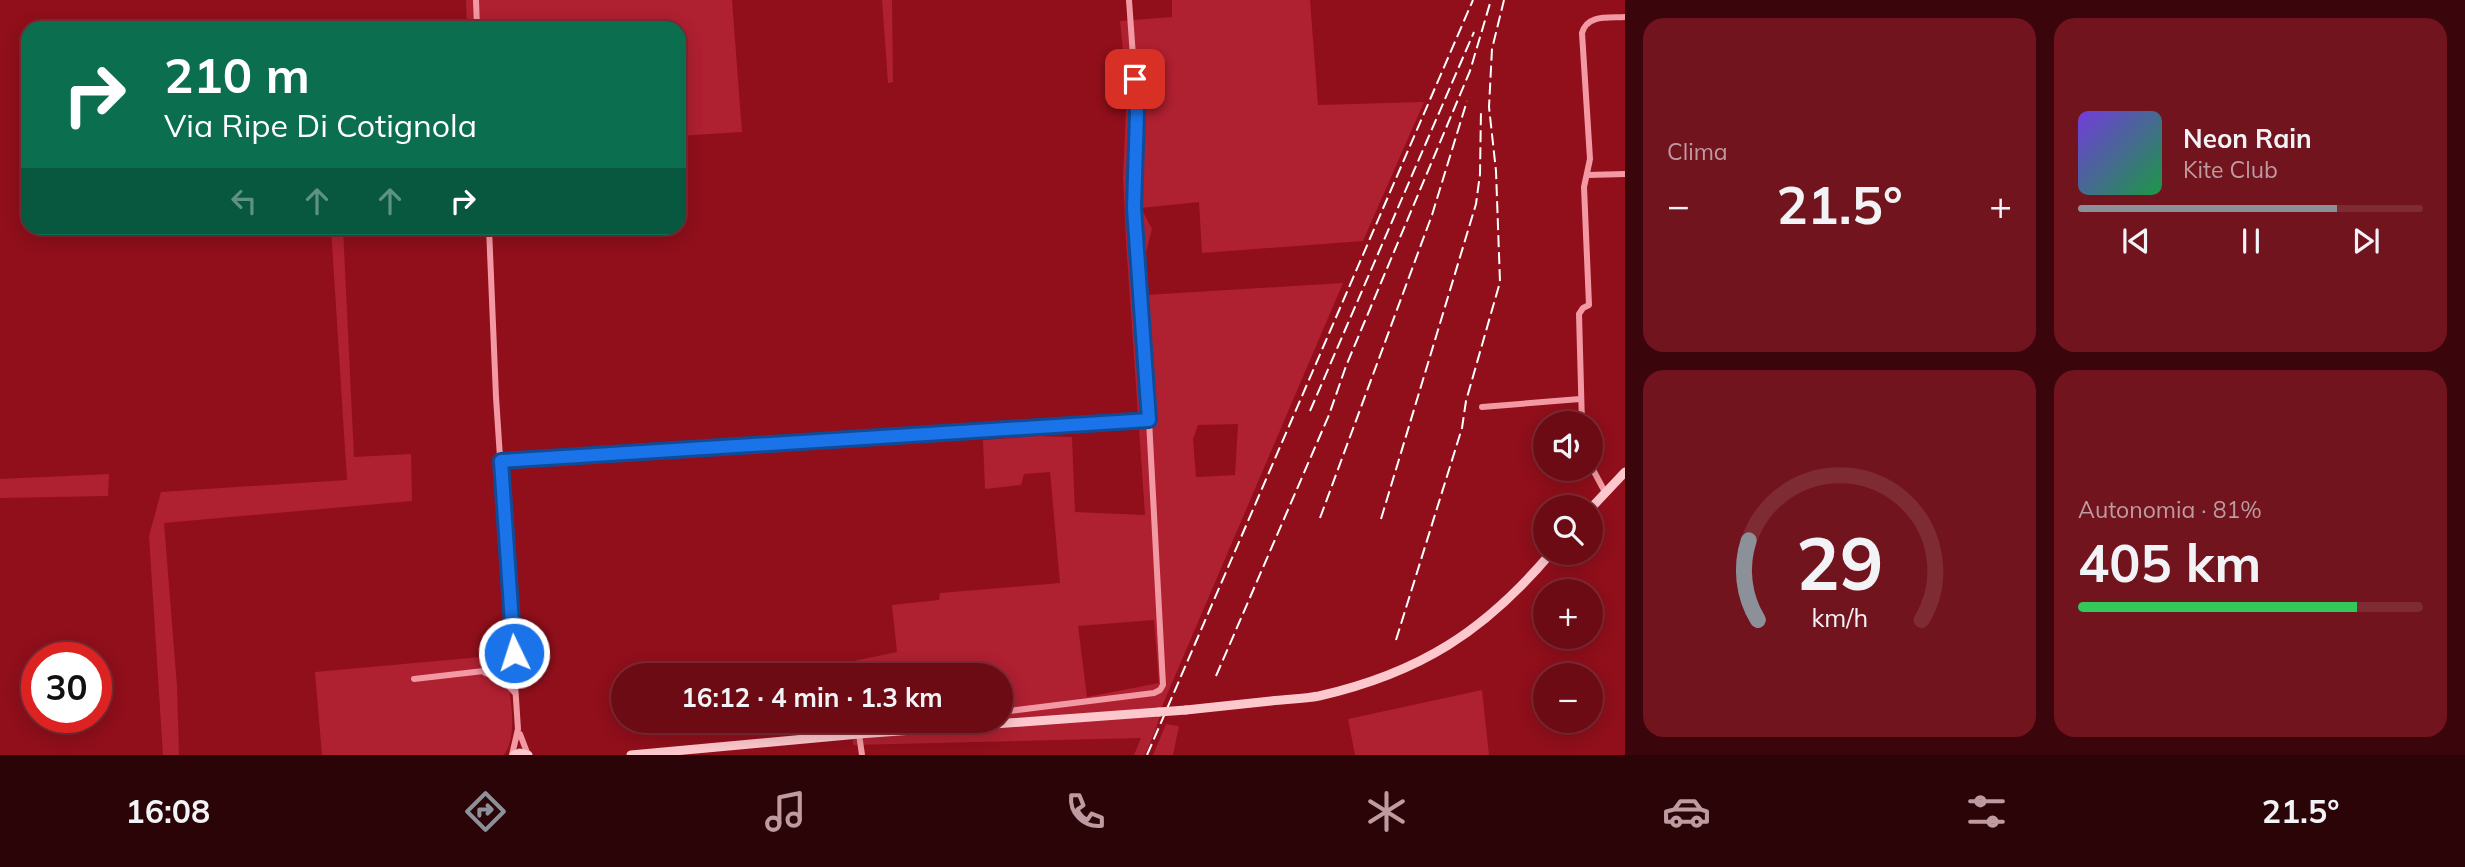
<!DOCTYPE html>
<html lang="it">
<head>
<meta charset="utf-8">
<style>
  :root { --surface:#6c0b14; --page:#71141d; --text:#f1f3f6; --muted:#be9ba0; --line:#7f2b34; --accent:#8c9099 }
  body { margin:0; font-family:Mulish,sans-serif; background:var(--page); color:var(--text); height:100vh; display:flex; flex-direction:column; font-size:26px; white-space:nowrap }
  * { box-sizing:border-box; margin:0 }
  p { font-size:23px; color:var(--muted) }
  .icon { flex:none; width:38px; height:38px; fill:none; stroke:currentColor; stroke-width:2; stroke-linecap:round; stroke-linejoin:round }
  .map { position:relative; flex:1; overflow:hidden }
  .sheet { display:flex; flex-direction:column; gap:18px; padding:18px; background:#3b060b; width:840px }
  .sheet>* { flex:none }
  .top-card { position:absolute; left:21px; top:21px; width:665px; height:214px; border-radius:21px; box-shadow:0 4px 18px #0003,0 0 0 2px var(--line); background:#0b6e4f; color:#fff; overflow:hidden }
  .buttons { position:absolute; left:1533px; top:411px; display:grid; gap:14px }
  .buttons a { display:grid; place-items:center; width:70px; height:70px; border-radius:50%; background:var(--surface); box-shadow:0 4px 18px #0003,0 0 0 2px var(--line); font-size:35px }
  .speed { position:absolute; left:21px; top:642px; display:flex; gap:14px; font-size:35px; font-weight:700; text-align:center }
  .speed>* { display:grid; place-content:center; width:91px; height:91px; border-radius:50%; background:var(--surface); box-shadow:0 4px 18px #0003,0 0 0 2px var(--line); line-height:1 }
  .speed .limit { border:10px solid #d22; background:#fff; color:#111 }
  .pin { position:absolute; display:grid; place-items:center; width:60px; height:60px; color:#fff; margin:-30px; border-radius:14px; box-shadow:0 4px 10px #0006 }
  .me { position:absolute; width:77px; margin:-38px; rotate:356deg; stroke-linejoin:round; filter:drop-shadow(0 0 5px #0008) }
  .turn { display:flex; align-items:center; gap:24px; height:147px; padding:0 28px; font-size:32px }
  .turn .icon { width:91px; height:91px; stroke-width:2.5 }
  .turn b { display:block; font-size:49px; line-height:60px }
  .lanes { display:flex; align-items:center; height:66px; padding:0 28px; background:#0003; justify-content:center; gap:35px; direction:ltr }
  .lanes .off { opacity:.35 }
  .big { font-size:52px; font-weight:700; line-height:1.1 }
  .sheet .card { flex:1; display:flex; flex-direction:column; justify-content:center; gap:10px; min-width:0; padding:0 24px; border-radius:21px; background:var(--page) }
  .sheet .dial { align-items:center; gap:0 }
  .dial svg { height:182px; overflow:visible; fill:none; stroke:var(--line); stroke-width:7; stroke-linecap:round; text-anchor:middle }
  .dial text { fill:var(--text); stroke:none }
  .song { display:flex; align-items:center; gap:21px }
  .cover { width:84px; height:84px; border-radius:10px; background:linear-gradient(135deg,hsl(260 70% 55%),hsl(140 70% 35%)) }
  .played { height:7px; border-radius:4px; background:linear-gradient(90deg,var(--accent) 75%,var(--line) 75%) }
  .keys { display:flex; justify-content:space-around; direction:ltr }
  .heat { display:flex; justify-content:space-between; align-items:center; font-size:38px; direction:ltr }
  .charge { height:10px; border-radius:5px; background:linear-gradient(90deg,#34c759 81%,var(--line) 0) }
  .sheet .tiles { flex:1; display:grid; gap:18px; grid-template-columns:repeat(2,1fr) }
  .trip { position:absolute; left:611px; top:663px; width:402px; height:70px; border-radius:35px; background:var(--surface); box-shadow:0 4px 18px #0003,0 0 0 2px var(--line); font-weight:700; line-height:70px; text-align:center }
  .tabs { display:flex; height:112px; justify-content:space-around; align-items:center; background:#2b0408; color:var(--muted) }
  .tabs .icon { width:49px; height:49px }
  .tabs .current { color:var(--accent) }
  .tabs b { font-size:32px; color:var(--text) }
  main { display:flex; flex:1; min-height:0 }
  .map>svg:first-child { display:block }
</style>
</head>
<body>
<main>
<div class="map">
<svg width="1625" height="755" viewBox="0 0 1625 755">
  <rect width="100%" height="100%" fill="#900f1b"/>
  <path fill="#af2031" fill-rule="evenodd" d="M466 0H732L742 132 679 136V28H467Z
    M882 0H892L893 82 888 83Z
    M1172 0H1310L1318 105 1424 102 1363 241 1202 253 1199 202 1141 208 1152 229 1144 260 1146 295 1343 283 1163 704 1156 729 1145 755H1134L1141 738 853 745 852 721H1001V676L850 675 849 662 897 652 892 605 939 600 940 593 1060 583 1050 472 1024 474 1021 485 985 489 983 440 1037 436 1072 437 1075 512 1145 515 1126 241 1123 177 1127 90 1120 21 1172 17ZM1238 424 1235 475 1196 477 1193 439 1198 425ZM1154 620 1159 683 1087 697 1078 626Z
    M331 228H343L354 457 411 454 412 501 164 523 177 686 179 755H163L149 536 161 492 347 480Z
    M109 474 108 496 0 498V479Z
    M503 655C507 682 521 731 504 755H322L315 672Z
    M1482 690 1489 755H1355L1348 719Z
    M1166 724 1179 726 1173 755H1153Z"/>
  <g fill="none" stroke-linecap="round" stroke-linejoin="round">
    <path stroke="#f399a3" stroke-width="6" d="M476 0 477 28
      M1587 175 1625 174
      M489 228 496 397 518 729 512 755
      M1482 407 1580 399
      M1582 424 1579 314 1583 308 1589 305 1584 187 1590 159 1582 33C1587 14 1609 18 1625 17
      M501 461 1149 420
      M1591 466 1605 492
      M485 673 502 679 515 693
      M414 679 501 669 515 676
      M1001 712 1154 693 1160 690 1163 685 1149 420 1134 208 1137 113 1129 0
      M896 730 905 723 923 721
      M520 734 528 755
      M859 734 862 755"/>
    <path stroke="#fdc8cd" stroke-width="9" d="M1591 508 1625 472
      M1186 710C1214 707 1242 704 1271 701 1287 699 1303 699 1319 696 1420 673 1485 631 1551 553
      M514 755 520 753 528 755
      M631 755 859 734 1159 712"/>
    <path stroke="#fff" stroke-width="2" stroke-dasharray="12 5" stroke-linecap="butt" d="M1310 411 1474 32
      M1320 518 1432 215 1467 101
      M1381 519 1476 204 1480 174 1481 109
      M1396 640 1462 428 1466 401 1500 282 1496 171 1489 107 1492 49 1504 0
      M1216 676 1329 415 1346 366 1470 71 1491 0
      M1147 755 1473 0"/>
    <path stroke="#fdc8cd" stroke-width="9" d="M1159 712 1186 710"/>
  </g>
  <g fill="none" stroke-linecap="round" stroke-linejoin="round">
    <g stroke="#114b97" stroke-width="18">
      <path id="route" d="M514 653 501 461 1149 420 1134 208 1137 113 1135 79"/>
    </g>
    <use href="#route" stroke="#1a73e8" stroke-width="12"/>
  </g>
</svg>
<div class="buttons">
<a><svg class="icon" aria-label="sound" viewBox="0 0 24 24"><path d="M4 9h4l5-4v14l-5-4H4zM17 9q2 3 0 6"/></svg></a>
<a><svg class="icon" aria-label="search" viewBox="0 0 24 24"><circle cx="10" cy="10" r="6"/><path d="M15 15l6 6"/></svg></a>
<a>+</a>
<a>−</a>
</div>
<div class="speed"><div class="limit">30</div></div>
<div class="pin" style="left:1135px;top:79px;background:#d93025"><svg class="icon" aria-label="arrive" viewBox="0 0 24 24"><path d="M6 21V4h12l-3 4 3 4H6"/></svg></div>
<svg class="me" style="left:514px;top:653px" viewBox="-20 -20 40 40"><circle r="17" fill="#1a73e8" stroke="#fff" stroke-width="3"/><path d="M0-11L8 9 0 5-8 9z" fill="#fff"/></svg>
<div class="trip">16:12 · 4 min · 1.3 km</div>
<div class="top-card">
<div class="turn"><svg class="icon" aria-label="right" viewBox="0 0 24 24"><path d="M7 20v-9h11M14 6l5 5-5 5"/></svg><div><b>210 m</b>Via Ripe Di Cotignola</div></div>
<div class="lanes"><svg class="icon off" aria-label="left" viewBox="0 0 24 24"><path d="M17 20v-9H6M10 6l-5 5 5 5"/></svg><svg class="icon off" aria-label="ahead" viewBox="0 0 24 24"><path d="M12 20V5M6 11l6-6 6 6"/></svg><svg class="icon off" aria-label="ahead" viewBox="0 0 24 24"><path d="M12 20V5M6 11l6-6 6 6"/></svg><svg class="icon" aria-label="right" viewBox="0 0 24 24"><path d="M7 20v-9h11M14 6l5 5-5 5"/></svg></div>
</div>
</div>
<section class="sheet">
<div class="tiles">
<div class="card"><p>Clima</p>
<div class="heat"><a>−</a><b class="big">21.5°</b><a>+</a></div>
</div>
<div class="card">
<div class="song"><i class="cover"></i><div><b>Neon Rain</b><p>Kite Club</p></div></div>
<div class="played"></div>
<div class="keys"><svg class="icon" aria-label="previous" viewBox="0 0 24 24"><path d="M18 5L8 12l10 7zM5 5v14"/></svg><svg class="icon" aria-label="pause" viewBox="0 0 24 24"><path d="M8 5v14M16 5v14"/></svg><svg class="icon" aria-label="next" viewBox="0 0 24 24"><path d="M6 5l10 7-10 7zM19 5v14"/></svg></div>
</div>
<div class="card dial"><svg viewBox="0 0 100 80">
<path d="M14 69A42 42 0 1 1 86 69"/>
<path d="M14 69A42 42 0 0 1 10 34" stroke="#8c9099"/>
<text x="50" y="56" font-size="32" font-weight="700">29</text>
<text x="50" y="72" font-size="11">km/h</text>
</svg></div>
<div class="card"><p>Autonomia · 81%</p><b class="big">405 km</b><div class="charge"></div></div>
</div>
</section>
</main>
<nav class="tabs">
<b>16:08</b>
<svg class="icon current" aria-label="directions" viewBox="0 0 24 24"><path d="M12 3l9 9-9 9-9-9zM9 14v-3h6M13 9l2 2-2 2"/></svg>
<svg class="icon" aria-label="music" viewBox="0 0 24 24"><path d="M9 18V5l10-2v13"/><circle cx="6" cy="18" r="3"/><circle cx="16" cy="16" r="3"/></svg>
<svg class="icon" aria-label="phone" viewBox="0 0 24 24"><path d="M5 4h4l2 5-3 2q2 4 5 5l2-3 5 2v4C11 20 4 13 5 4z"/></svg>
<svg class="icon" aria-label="climate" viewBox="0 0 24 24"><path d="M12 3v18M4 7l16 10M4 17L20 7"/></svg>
<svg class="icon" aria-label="car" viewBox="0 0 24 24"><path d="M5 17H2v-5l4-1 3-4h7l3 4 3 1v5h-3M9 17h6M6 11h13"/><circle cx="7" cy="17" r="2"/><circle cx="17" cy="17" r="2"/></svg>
<svg class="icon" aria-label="filters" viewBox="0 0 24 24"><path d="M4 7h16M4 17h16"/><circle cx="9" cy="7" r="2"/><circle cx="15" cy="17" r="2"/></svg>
<b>21.5°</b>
</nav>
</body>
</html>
